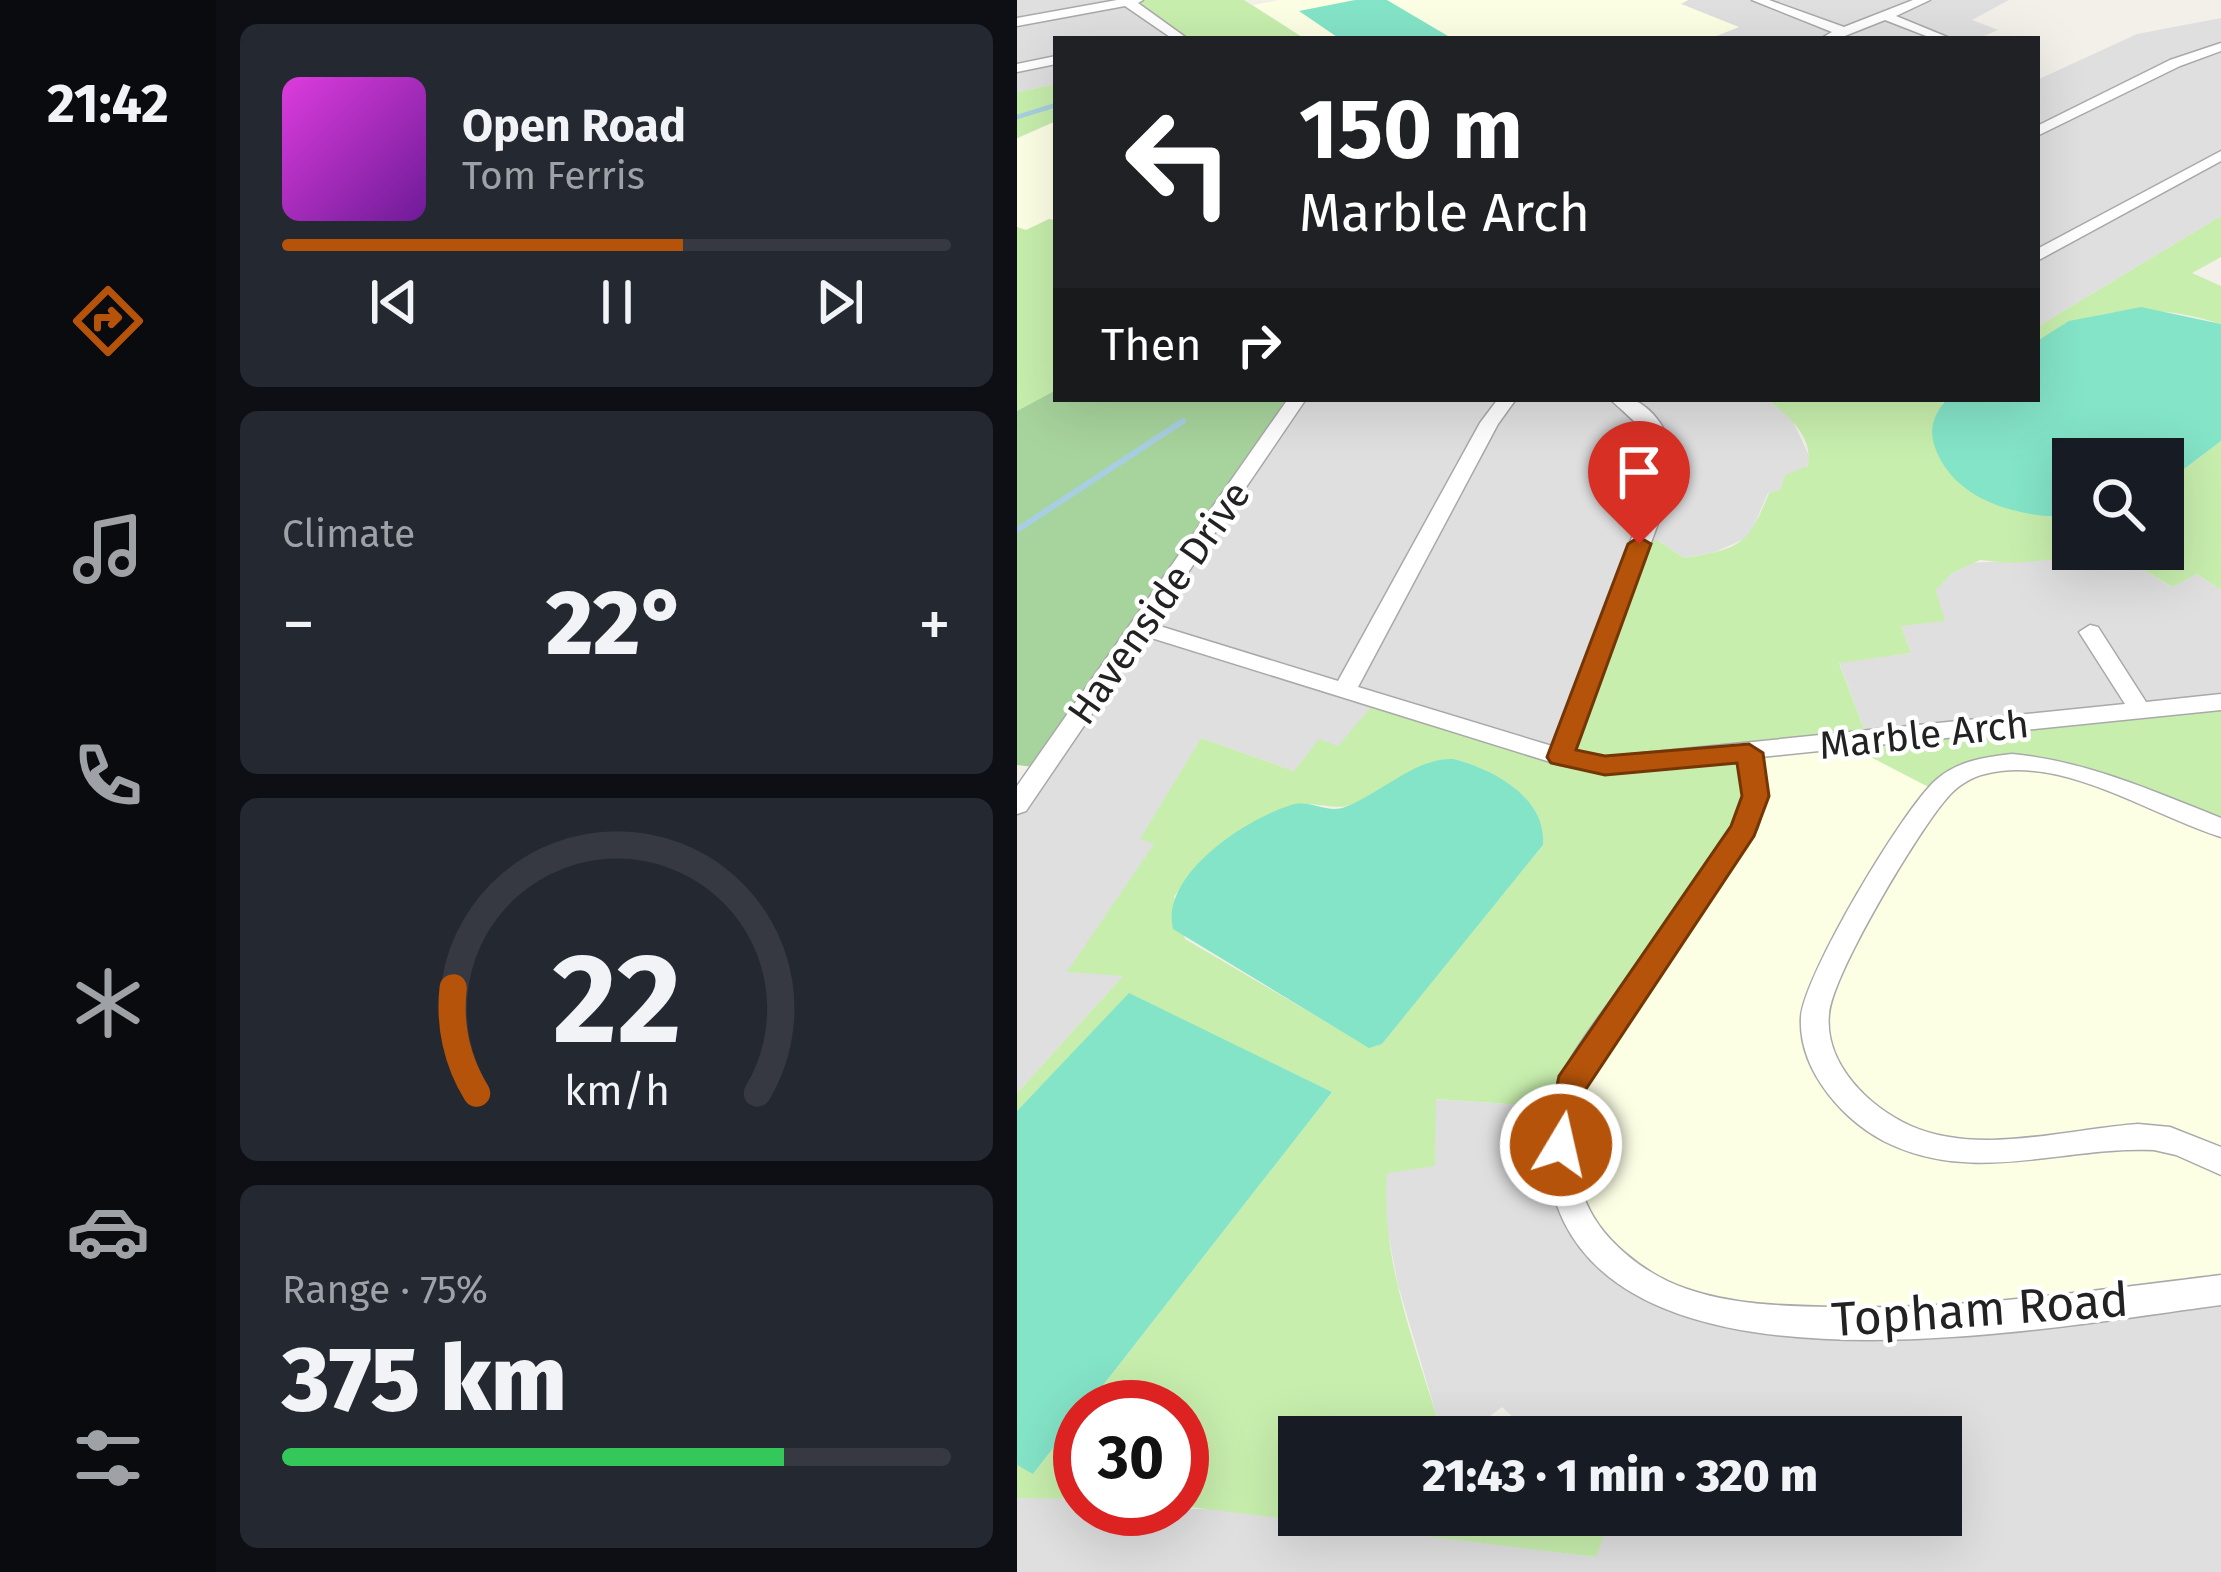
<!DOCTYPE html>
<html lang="en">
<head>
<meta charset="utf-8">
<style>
  :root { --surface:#171b24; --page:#242831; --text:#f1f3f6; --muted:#9ea1a6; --line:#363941; --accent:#b45309 }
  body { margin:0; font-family:"Fira Sans",sans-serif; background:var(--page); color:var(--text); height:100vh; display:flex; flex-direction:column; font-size:45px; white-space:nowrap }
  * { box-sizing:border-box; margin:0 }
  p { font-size:39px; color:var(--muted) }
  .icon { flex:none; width:66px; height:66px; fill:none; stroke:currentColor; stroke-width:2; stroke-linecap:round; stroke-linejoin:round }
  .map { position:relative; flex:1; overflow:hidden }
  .details { display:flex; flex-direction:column; gap:24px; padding:24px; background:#0d0f14; width:801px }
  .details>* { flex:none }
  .top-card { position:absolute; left:36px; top:36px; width:987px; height:366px; border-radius:0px; box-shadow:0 12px 48px #0002; background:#202124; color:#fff; overflow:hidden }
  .tools { position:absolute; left:1035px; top:438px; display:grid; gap:24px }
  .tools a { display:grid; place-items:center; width:132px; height:132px; border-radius:0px; background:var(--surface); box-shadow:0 12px 48px #0002; font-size:60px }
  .speed { position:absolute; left:36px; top:1380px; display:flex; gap:24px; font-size:60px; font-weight:700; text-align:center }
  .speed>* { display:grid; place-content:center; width:156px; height:156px; border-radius:50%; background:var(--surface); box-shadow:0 12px 48px #0002; line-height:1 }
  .speed .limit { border:18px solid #d22; background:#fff; color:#111 }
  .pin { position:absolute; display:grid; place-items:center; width:102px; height:102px; color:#fff; margin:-123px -51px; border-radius:50% 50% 50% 0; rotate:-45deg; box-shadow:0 0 12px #0007 }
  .pin .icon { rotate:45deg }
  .me { position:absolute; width:132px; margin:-66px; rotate:9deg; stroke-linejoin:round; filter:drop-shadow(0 0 9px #0008) }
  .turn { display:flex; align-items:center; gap:42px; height:252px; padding:0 48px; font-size:54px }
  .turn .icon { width:156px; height:156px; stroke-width:2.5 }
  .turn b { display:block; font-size:84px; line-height:102px }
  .then { display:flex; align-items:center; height:114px; padding:0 48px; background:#0003; gap:24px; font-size:45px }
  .big { font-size:90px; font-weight:800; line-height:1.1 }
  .details .tile { flex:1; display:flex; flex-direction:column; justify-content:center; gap:18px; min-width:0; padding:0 42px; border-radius:18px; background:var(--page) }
  .details .dial { align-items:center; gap:0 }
  .dial svg { height:312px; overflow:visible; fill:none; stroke:var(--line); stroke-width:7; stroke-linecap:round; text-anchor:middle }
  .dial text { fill:var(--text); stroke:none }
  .song { display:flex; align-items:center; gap:36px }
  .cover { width:144px; height:144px; border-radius:18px; background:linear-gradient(135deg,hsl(300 70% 55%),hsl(280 70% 35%)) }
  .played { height:12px; border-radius:6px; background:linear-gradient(90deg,var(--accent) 60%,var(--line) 60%) }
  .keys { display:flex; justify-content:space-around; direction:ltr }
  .heat { display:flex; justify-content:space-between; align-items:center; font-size:66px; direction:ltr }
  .charge { height:18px; border-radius:9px; background:linear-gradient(90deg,#34c759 75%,var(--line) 0) }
  .trip { position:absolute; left:261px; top:1416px; width:684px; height:120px; border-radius:0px; background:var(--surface); box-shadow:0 12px 48px #0002; font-weight:800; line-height:120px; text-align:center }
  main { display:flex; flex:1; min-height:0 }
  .menu { display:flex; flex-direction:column; width:216px; justify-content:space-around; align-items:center; background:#090b0e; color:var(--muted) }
  .menu .icon { width:84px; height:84px }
  .menu .current { color:var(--accent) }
  .menu b { font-size:54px; color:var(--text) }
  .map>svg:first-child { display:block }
</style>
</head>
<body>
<main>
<nav class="menu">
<b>21:42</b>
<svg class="icon current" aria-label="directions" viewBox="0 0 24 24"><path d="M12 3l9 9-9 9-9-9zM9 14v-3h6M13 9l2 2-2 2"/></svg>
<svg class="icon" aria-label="music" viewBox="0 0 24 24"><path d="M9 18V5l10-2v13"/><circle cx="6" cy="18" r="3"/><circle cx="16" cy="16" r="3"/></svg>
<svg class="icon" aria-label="phone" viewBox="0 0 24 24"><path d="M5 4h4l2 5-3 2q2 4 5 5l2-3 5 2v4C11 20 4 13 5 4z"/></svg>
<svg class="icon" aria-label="climate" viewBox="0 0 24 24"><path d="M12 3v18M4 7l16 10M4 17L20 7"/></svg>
<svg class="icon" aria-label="car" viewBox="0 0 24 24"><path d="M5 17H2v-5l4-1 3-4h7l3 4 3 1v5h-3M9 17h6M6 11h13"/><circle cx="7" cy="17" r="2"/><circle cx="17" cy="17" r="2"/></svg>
<svg class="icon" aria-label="filters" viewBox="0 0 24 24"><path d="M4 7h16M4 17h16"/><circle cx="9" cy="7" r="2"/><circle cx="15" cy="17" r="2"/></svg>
</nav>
<section class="details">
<div class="tile">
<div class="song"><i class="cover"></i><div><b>Open Road</b><p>Tom Ferris</p></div></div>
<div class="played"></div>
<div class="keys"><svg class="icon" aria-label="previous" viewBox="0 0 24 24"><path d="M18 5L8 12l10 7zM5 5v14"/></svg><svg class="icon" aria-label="pause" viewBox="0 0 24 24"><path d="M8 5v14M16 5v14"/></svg><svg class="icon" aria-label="next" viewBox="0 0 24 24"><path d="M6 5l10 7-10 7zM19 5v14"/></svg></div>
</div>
<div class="tile"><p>Climate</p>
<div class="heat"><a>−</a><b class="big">22°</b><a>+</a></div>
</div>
<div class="tile dial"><svg viewBox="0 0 100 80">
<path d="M14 69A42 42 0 1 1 86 69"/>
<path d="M14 69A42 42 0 0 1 8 42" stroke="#b45309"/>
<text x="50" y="56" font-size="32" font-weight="700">22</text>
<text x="50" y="72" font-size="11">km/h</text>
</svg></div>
<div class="tile"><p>Range · 75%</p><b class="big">375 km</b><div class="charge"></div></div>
</section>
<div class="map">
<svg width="1204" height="1572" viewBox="0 0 1204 1572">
  <rect width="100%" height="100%" fill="#f2f0e9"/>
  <path fill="#e0dfdf" d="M0 0H109L165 39H39V84L0 92Z
    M671 0H992L955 20 981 30 960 39H692L720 27 662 3Z
    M1204 18V216L1020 327V80L1120 34Z
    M281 399H748L774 417 794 460 788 469 768 475 763 490 751 493 732 537 698 552 667 558 642 541 543 757 321 746 277 771 184 738 124 839 138 843 52 972 107 975 0 1093V806Z
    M1085 556 1125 569 1154 587 1180 574 1204 590V702L852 742 822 662 894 653 884 626 935 573 952 563Z
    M418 1099 548 1108 1204 1289V1572H0V1498L17 1497 63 1499V1509H202L578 1557 594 1515H924V1437H517L485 1407 446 1437H426L381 1285 367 1212 370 1172 418 1165Z"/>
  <path fill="#fdffe5" d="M263 0H671L664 4 722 27 692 39H288L236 5Z
    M39 121V220L8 230 0 227V139Z
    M852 742 949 774 1019 766 1204 830V1289L767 1320 623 1282 553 1193 545 1130 734 753Z"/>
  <path fill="#c7eead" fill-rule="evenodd" d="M109 0H227L288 39H165Z
    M39 84V121L0 138V92Z
    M1204 216V257L1175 273 1204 286V324C1139 303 1078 305 1020 341V327Z
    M32 219 39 220V390L0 411V227L9 230Z
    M748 399H930L925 404 978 503 1033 517H1056V549H1146V485L1204 441V590L1180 574 1155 587 1125 569 1085 556 993 563 963 560 935 573 919 590 928 621 884 626 894 653 822 663 852 742 1204 702V830L1058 775 981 765 923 793 846 753 851 743 734 753 739 798 548 1108 419 1099 418 1166 370 1173C363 1262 401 1352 426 1437H282V1515H594L579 1557 165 1506V1407H69L315 1092 112 994 0 1111V1093L106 976 50 972 137 844 123 839 184 738 277 771 302 739 321 746 360 700 542 756 625 537 642 541 667 558C724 548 730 547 752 493L763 490 768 475 791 466C797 437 770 413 748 399ZM437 759C475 769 530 798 526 845L365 1044 352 1047 168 939 157 897C186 852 231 822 282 806 300 800 316 812 336 804 368 790 402 758 437 759Z
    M63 1414V1499L0 1498V1465L17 1473Z"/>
  <path fill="#a7d39c" d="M39 390V399H281L26 768 0 765V411Z"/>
  <path fill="#84e4c7" d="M338 0H370L436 39H323L282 11Z
    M1124 307 1204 324V441L1146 485V459H1056L1055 517C1005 518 939 502 919 450 911 430 916 415 930 399H1020V341L1052 321Z
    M437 759C475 769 530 797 526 845L365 1044 352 1048 156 929C143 875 229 819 274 805 293 799 310 814 328 807 363 794 399 757 437 759Z
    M112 993 315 1092 69 1407H63V1414L16 1474 0 1465V1111Z"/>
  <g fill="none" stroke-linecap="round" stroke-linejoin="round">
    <path stroke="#a8cfe1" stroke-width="4.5" d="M0 117 39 105"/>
    <path stroke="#a8cfe1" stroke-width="6" d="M0 530 166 421"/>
    <g stroke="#a9a9a9" stroke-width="3">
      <path id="minor" d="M100 0H126L121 3 171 39H156L108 6 0 26V18Z
        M735 0H752L827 27 896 0H913L879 16 935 39H917L868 20 820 39H803L815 32Z
        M1204 43V51L1163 66 1020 136V126L1153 60Z
        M39 56V64L0 72V64Z
        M1204 151V161L1020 261V249Z
        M271 399H289L136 624 321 681 463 423 481 399H499L481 424 341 687 535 746 640 472C640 435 617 422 593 399 600 399 607 397 613 399 641 407 659 446 660 472L557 751 588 757 1108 704 1062 632 1073 625 1081 627 1129 702 1204 694V710L744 757 750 796 740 829 577 1070C556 1108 553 1153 566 1194 580 1238 628 1275 670 1289 716 1305 766 1306 814 1307 945 1310 1075 1291 1204 1275V1305C1040 1326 638 1405 547 1222 529 1184 523 1139 536 1098 549 1057 577 1025 601 990 640 936 679 882 716 827L726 796 721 760 588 773 543 765 128 636 9 811 0 814V786Z
        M995 754C1069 761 1136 791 1204 818V837C1133 815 1045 754 968 774 954 777 939 787 930 798 901 831 816 973 812 1014 807 1064 852 1107 894 1126 962 1156 1050 1129 1121 1124L1153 1127 1204 1147V1175L1159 1155 1137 1150C1048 1146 961 1184 875 1145 829 1124 781 1072 784 1017 787 975 886 809 919 780 940 761 968 757 995 754Z"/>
    </g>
    <use href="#minor" fill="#fff" fill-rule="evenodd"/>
  </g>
  <path fill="#b45309" stroke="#753606" stroke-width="3" d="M622 537 634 544 559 750 588 756 732 744 746 753 752 796 737 836 569 1089 556 1156 544 1160 532 1156 527 1145 542 1076 714 826 725 796 720 763 588 775 534 763 530 757 611 544Z"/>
  <g text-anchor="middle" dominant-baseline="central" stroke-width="9" stroke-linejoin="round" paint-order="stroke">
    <g font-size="39" fill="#222" stroke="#fff">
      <text transform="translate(142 603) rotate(-55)">Havenside Drive</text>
      <text transform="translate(907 735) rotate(-6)">Marble Arch</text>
    </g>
    <g font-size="48" fill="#222" stroke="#fff">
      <text transform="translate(963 1310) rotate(-4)">Topham Road</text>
    </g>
  </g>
</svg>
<div class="tools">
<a><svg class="icon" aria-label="search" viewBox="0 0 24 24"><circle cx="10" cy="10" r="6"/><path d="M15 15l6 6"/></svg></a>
</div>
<div class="speed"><div class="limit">30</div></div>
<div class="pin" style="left:622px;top:544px;background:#d93025"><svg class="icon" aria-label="arrive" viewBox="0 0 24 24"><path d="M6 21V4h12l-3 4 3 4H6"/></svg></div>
<svg class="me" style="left:544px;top:1145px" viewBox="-20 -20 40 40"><circle r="17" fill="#b45309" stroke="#fff" stroke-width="3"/><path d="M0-11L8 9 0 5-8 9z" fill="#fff"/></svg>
<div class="trip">21:43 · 1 min · 320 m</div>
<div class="top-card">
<div class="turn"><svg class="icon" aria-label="left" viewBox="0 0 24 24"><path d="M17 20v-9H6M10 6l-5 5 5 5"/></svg><div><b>150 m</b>Marble Arch</div></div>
<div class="then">Then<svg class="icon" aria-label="right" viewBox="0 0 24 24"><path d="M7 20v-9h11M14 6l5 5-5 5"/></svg></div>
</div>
</div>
</main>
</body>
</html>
